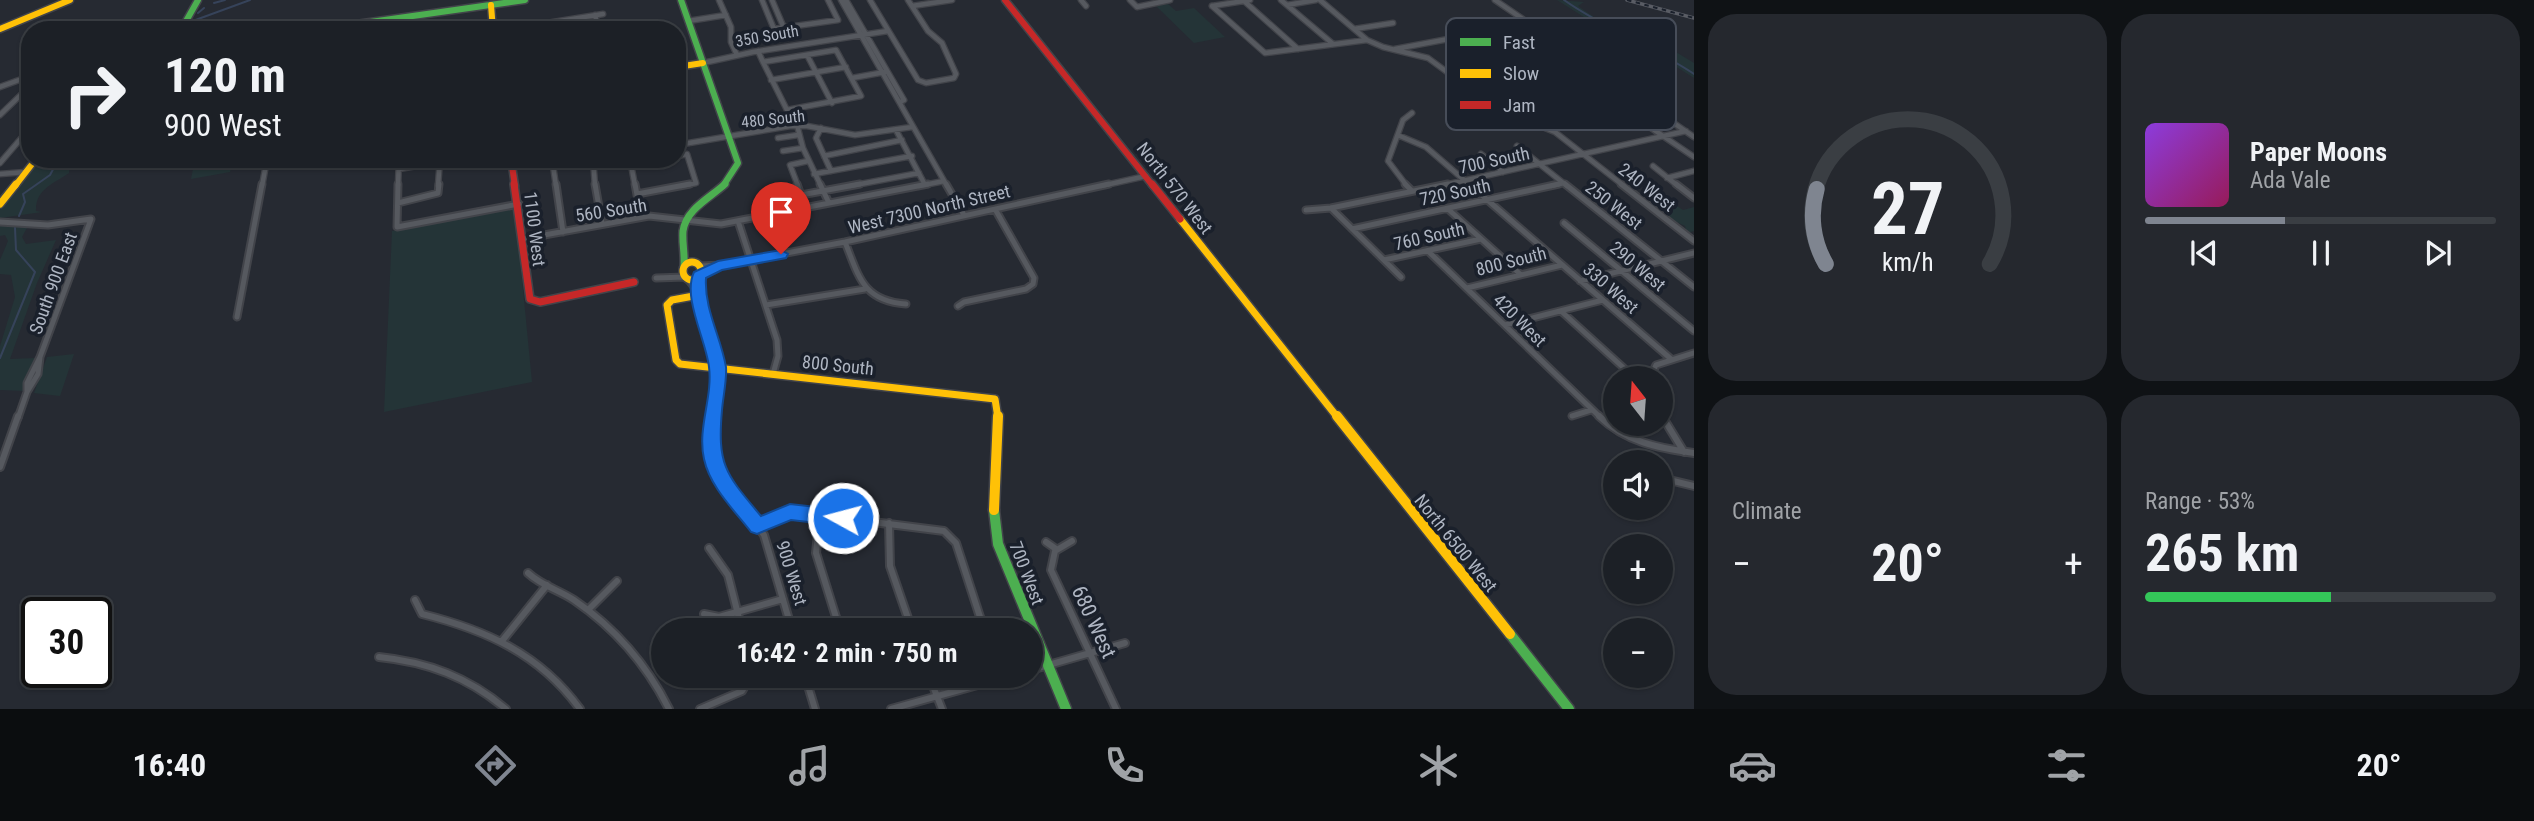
<!DOCTYPE html>
<html lang="en">
<head>
<meta charset="utf-8">
<style>
  :root { --surface:#1c2026; --page:#25282e; --text:#f1f3f6; --muted:#a0a3a7; --line:#3a3e43; --accent:#7f8590 }
  body { margin:0; font-family:"Roboto Condensed",sans-serif; background:var(--page); color:var(--text); height:100vh; display:flex; flex-direction:column; font-size:26px; white-space:nowrap }
  * { box-sizing:border-box; margin:0 }
  p { font-size:23px; color:var(--muted) }
  .icon { flex:none; width:38px; height:38px; fill:none; stroke:currentColor; stroke-width:2; stroke-linecap:round; stroke-linejoin:round }
  .map { position:relative; flex:1; overflow:hidden }
  .side { display:flex; flex-direction:column; gap:14px; padding:14px; background:#0f1215; width:840px }
  .side>* { flex:none }
  .top-card { position:absolute; left:21px; top:21px; width:665px; height:147px; border-radius:28px; box-shadow:0 2px 5px #0004,0 0 0 2px var(--line); background:#1c2026; color:var(--text); overflow:hidden }
  .needle { width:46px; rotate:343deg }
  .controls { position:absolute; left:1603px; top:366px; display:grid; gap:14px }
  .controls a { display:grid; place-items:center; width:70px; height:70px; border-radius:50%; background:var(--surface); box-shadow:0 2px 5px #0004,0 0 0 2px var(--line); font-size:35px }
  .speed { position:absolute; left:21px; top:597px; display:flex; gap:14px; font-size:35px; font-weight:700; text-align:center }
  .speed>* { display:grid; place-content:center; width:91px; height:91px; border-radius:50%; background:var(--surface); box-shadow:0 2px 5px #0004,0 0 0 2px var(--line); line-height:1 }
  .speed .limit { border:4px solid #111; border-radius:10px; background:#fff; color:#111 }
  .pin { position:absolute; display:grid; place-items:center; width:60px; height:60px; color:#fff; margin:-72px -30px; border-radius:50% 50% 50% 0; rotate:-45deg; box-shadow:0 0 7px #0007 }
  .pin .icon { rotate:45deg }
  .me { position:absolute; width:77px; margin:-38px; rotate:277deg; stroke-linejoin:round; filter:drop-shadow(0 0 5px #0008) }
  .turn { display:flex; align-items:center; gap:24px; height:147px; padding:0 28px; font-size:32px }
  .turn .icon { width:91px; height:91px; stroke-width:2.5 }
  .turn b { display:block; font-size:49px; line-height:60px }
  .big { font-size:52px; font-weight:700; line-height:1.1 }
  .side .card { flex:1; display:flex; flex-direction:column; justify-content:center; gap:10px; min-width:0; padding:0 24px; border-radius:28px; background:var(--page) }
  .side .dial { align-items:center; gap:0 }
  .dial svg { height:182px; overflow:visible; fill:none; stroke:var(--line); stroke-width:7; stroke-linecap:round; text-anchor:middle }
  .dial text { fill:var(--text); stroke:none }
  .song { display:flex; align-items:center; gap:21px }
  .cover { width:84px; height:84px; border-radius:10px; background:linear-gradient(135deg,hsl(270 70% 55%),hsl(330 70% 35%)) }
  .played { height:7px; border-radius:4px; background:linear-gradient(90deg,var(--accent) 40%,var(--line) 40%) }
  .keys { display:flex; justify-content:space-around; direction:ltr }
  .heat { display:flex; justify-content:space-between; align-items:center; font-size:38px; direction:ltr }
  .charge { height:10px; border-radius:5px; background:linear-gradient(90deg,#34c759 53%,var(--line) 0) }
  .side .tiles { flex:1; display:grid; gap:14px; grid-template-columns:repeat(2,1fr) }
  .trip { position:absolute; left:651px; top:618px; width:392px; height:70px; border-radius:35px; background:var(--surface); box-shadow:0 2px 5px #0004,0 0 0 2px var(--line); font-weight:700; line-height:70px; text-align:center }
  .tabs { display:flex; height:112px; justify-content:space-around; align-items:center; background:#0b0d0f; color:var(--muted) }
  .tabs .icon { width:49px; height:49px }
  .tabs .on { color:var(--accent) }
  .tabs b { font-size:32px; color:var(--text) }
  main { display:flex; flex:1; min-height:0 }
  .map>svg:first-child { display:block }
</style>
</head>
<body>
<main>
<div class="map">
<svg width="1694" height="709" viewBox="0 0 1694 709">
  <rect width="100%" height="100%" fill="#262a32"/>
  <path fill="#243437" d="M1557 0 1584 2 1578 6 1594 17 1635 27 1694 63V78L1634 40 1587 19Z
    M1168 4 1176 11 1194 8 1225 37 1194 43 1156 6Z
    M39 159H70L69 173C55 183 35 189 36 211L42 212 0 218V207Z
    M195 159H233L230 172 191 179Z
    M1668 200 1683 210 1694 207V231L1687 233 1685 226 1668 218 1649 203Z
    M515 207 532 382 384 412 392 231Z
    M0 225 28 226 22 237 26 244 56 240 37 283 10 359 35 358 24 391 0 390V346L15 297 11 275 0 274V260L8 241 5 235 0 236Z
    M74 354 60 396 34 393 47 357Z"/>
  <g fill="none" stroke-linecap="round" stroke-linejoin="round">
    <path stroke="#36435a" stroke-width="2" d="M1564 0C1605 29 1652 46 1694 74
      M214 3 225 0
      M198 13 204 8
      M190 22 250 0
      M175 30 182 20
      M19 216 25 202 23 194 50 175 57 162 55 159
      M0 358 35 272 16 250 15 228"/>
    <g stroke="#42444a" stroke-width="7">
      <path id="street-far2" d="M719 0 731 27V42L737 55
        M762 0 774 29 838 20 828 0
        M772 0 784 28
        M841 0 947 186
        M846 0 904 100 900 102
        M870 0 918 80 926 83 954 78 956 74 942 43 928 31 908 0
        M1081 0 1086 6
        M1130 0 1137 7 1170 0
        M1281 0 1333 44
        M1320 0 1367 40 1383 47 1428 58 1496 108 1555 132 1624 186
        M1495 0 1694 137
        M1244 1 1298 49
        M1287 5 1316 0
        M912 6 952 0
        M1212 6 1265 53 1367 40
        M1212 6 1250 0
        M595 15 599 30
        M688 21 726 15
        M1354 29 1393 23
        M503 30 603 14
        M1395 49 1491 31 1534 27
        M836 50 861 96 787 110 763 62Z
        M758 51 763 62
        M807 55 832 103
        M703 63 753 52 888 31
        M852 78 885 72
        M771 80 846 67
        M0 87 30 76
        M1565 101 1599 124
        M0 115 30 86
        M1518 117 1533 107 1601 94 1694 157
        M677 122 684 144
        M797 125 803 148 821 186
        M821 128 816 138 831 171
        M896 130 925 185
        M1400 136 1426 147 1471 186
        M778 138 798 135
        M677 145 790 126H807L855 135 912 127
        M1517 146 1567 186
        M783 151 803 148
        M1481 154 1503 172
        M677 156 687 154 696 183 681 186
        M824 156 902 140
        M552 159 556 186
        M593 159 595 186
        M630 159 635 186
        M0 163 30 128
        M631 164 658 159
        M1653 166 1678 186
        M399 169 457 159
        M0 174 26 172
        M814 174 912 156
        M1667 178 1694 171
        M262 186 267 159
        M398 186 399 159
        M438 186 440 159
        M798 186 790 165 808 161
        M850 186 919 173
        M919 186 944 181
        M1101 186 1146 176
        M1407 186 1388 161 1403 120 1412 113
        M1440 186 1686 131
        M1551 186 1564 183"/>
    </g>
    <g stroke="#42444a" stroke-width="9">
      <path id="street-far1" d="M398 184 397 227 519 204
        M556 184 563 232
        M595 184 602 224
        M635 184 641 217
        M797 184 801 195 860 184
        M820 184 829 203
        M946 184 964 215
        M1405 184 1412 191
        M1469 184 1671 359
        M1565 184 1694 287
        M1621 184 1694 241
        M1676 184 1694 198
        M637 194 690 184
        M398 203 438 193 439 184
        M1331 208 1401 277
        M1448 209 1520 274
        M1306 210 1331 208 1448 184
        M738 221 777 340 778 356 773 374
        M0 222 48 225 91 219 40 357
        M1564 223 1694 331
        M1352 229 1559 184
        M522 239 649 216 721 224 928 184
        M845 242C859 277 863 301 906 304
        M1428 251 1601 418
        M1384 260 1481 239
        M700 266 723 265 845 242 1109 184
        M701 274 712 268
        M656 278 685 277
        M687 278 698 292
        M1580 281 1694 253
        M1467 288 1562 265
        M699 295 718 366 713 418
        M766 305 865 289
        M958 306 964 302 1026 289 1033 284 1034 278 995 209
        M1561 311 1626 370 1645 378
        M237 317 262 184
        M1505 325 1603 300
        M40 357 38 374 27 392V383Z
        M1650 378 1656 365 1694 353
        M1661 414 1663 418
        M1572 416 1591 410
        M18 418 27 392"/>
    </g>
    <g stroke="#42444a" stroke-width="10">
      <path id="street" d="M713 416V460L724 484 764 535 792 630
        M1599 416C1626 442 1658 448 1694 453
        M1662 416 1684 452
        M0 467 18 416
        M1661 478 1694 486
        M820 515 816 553 840 630
        M889 523 890 566 912 630
        M757 526 780 515 794 512 944 531 956 543 981 620V630
        M1072 541 1055 551 1051 570 1116 709
        M1046 542 1056 549
        M709 548 728 575 742 630
        M528 573C542 586 559 590 574 600 615 628 647 665 669 709
        M415 600 422 614C486 630 540 654 580 709
        M588 610 617 581
        M704 614 719 617 783 599
        M502 641 547 585
        M379 657C428 662 468 677 506 709
        M1031 670 1125 643
        M805 676 815 709
        M929 676 942 709
        M700 709 742 691 751 676
        M891 709 1010 676"/>
    </g>
    <g stroke="#42444a" stroke-width="9">
      <path id="fast-far2" d="M681 0 738 163 723 186
        M181 30 198 0
        M314 30 525 0"/>
    </g>
    <g stroke="#42444a" stroke-width="10">
      <path id="fast-far1" d="M684 266C685 254 682 243 683 231 686 209 710 198 725 184"/>
    </g>
    <g stroke="#42444a" stroke-width="13">
      <path id="fast" d="M994 510 998 544 1066 709
        M1510 634 1569 709"/>
    </g>
    <g stroke="#42444a" stroke-width="9">
      <path id="slow-far2" d="M491 5 493 30
        M0 29 70 0
        M677 67 703 63
        M15 186 36 159"/>
    </g>
    <g stroke="#42444a" stroke-width="10">
      <path id="slow-far1" d="M0 204 16 184
        M1180 219 1338 418
        M683 271a9 9 0 1 1 18 0a9 9 0 1 1-18 0Z
        M698 292 699 295 672 300 667 305 676 360 680 364 995 399 998 418"/>
    </g>
    <g stroke="#42444a" stroke-width="13">
      <path id="slow" d="M1337 416 1510 634
        M994 510 998 416"/>
    </g>
    <g stroke="#42444a" stroke-width="9">
      <path id="jam-far1" d="M1005 0 1153 186
        M511 159 515 186"/>
    </g>
    <g stroke="#42444a" stroke-width="10">
      <path id="jam" d="M514 184 530 299 540 302 634 282
        M1152 184 1180 219"/>
    </g>
    <use href="#street-far2" stroke="#56595f" stroke-width="4.5"/>
    <use href="#street-far1" stroke="#56595f" stroke-width="5"/>
    <use href="#street" stroke="#56595f" stroke-width="6"/>
    <use href="#fast-far2" stroke="#4caf50" stroke-width="6"/>
    <use href="#fast-far1" stroke="#4caf50" stroke-width="7"/>
    <use href="#fast" stroke="#4caf50" stroke-width="10"/>
    <use href="#slow-far2" stroke="#ffc107" stroke-width="6"/>
    <use href="#slow-far1" stroke="#ffc107" stroke-width="7"/>
    <use href="#slow" stroke="#ffc107" stroke-width="10"/>
    <use href="#jam-far1" stroke="#c62828" stroke-width="6"/>
    <use href="#jam" stroke="#c62828" stroke-width="7"/>
    <g stroke="#595c64" stroke-width="3.5">
      <path id="rail" d="M1627 0 1694 18"/>
    </g>
    <use href="#rail" stroke="#1a202b" stroke-width="2" stroke-dasharray="4.5" stroke-linecap="butt"/>
  </g>
  <path fill="#1a73e8" stroke="#114b97" stroke-width="2" d="M781 250 788 254 786 258 722 270 706 278C704 309 721 337 726 367 727 380 723 397 722 410 717 466 726 474 761 516L790 504 843 510 850 512 852 518 850 523 843 526 791 520 757 534 751 532C734 510 710 487 704 459 697 428 713 397 709 367 706 340 682 297 694 272L718 261Z"/>
  <g text-anchor="middle" dominant-baseline="central" stroke-width="7" stroke-linejoin="round" paint-order="stroke">
    <g font-size="16" fill="#afb6c3" stroke="#1a202b">
      <text transform="translate(767 36) rotate(-10)">350 South</text>
      <text transform="translate(773 119) rotate(-6)">480 South</text>
    </g>
    <g font-size="18" fill="#afb6c3" stroke="#1a202b">
      <text transform="translate(1494 160) rotate(-12)">700 South</text>
      <text transform="translate(1647 187) rotate(38)">240 West</text>
      <text transform="translate(1175 188) rotate(52)">North 570 West</text>
      <text transform="translate(1455 192) rotate(-12)">720 South</text>
      <text transform="translate(1614 205) rotate(38)">250 West</text>
      <text transform="translate(929 209) rotate(-13)">West 7300 North Street</text>
      <text transform="translate(611 210) rotate(-9)">560 South</text>
      <text transform="translate(535 229) rotate(83)">1100 West</text>
      <text transform="translate(1429 236) rotate(-13)">760 South</text>
      <text transform="translate(1511 261) rotate(-14)">800 South</text>
      <text transform="translate(1638 266) rotate(40)">290 West</text>
      <text transform="translate(53 283) rotate(-70)">South 900 East</text>
      <text transform="translate(1611 288) rotate(41)">330 West</text>
      <text transform="translate(1520 320) rotate(45)">420 West</text>
      <text transform="translate(838 365) rotate(6)">800 South</text>
      <text transform="translate(1456 543) rotate(51)">North 6500 West</text>
      <text transform="translate(792 573) rotate(73)">900 West</text>
      <text transform="translate(1027 573) rotate(69)">700 West</text>
    </g>
    <g font-size="21" fill="#afb6c3" stroke="#1a202b">
      <text transform="translate(1094 622) rotate(65)">680 West</text>
    </g>
  </g>
  <rect x="1446" y="18" width="230" height="112" rx="10" fill="#1a202b" stroke="#474d59" stroke-width="2"/>
  <rect x="1460" y="38" width="31" height="8" fill="#4caf50"/>
  <rect x="1460" y="69" width="31" height="9" fill="#ffc107"/>
  <rect x="1460" y="101" width="31" height="8" fill="#c62828"/>
  <g font-size="19" fill="#afb6c3">
    <text x="1503" y="49">Fast</text>
    <text x="1503" y="80">Slow</text>
    <text x="1503" y="112">Jam</text>
  </g>
</svg>
<div class="controls">
<a><svg class="needle" viewBox="-14 -14 28 28"><path d="M0-13l5 13h-10z" fill="#e53935"/><path d="M0 13l5-13h-10z" fill="#a0a3a7"/></svg></a>
<a><svg class="icon" aria-label="sound" viewBox="0 0 24 24"><path d="M4 9h4l5-4v14l-5-4H4zM17 9q2 3 0 6"/></svg></a>
<a>+</a>
<a>−</a>
</div>
<div class="speed"><div class="limit">30</div></div>
<div class="pin" style="left:781px;top:254px;background:#d93025"><svg class="icon" aria-label="arrive" viewBox="0 0 24 24"><path d="M6 21V4h12l-3 4 3 4H6"/></svg></div>
<svg class="me" style="left:843px;top:518px" viewBox="-20 -20 40 40"><circle r="17" fill="#1a73e8" stroke="#fff" stroke-width="3"/><path d="M0-11L8 9 0 5-8 9z" fill="#fff"/></svg>
<div class="trip">16:42 · 2 min · 750 m</div>
<div class="top-card">
<div class="turn"><svg class="icon" aria-label="right" viewBox="0 0 24 24"><path d="M7 20v-9h11M14 6l5 5-5 5"/></svg><div><b>120 m</b>900 West</div></div>
</div>
</div>
<section class="side">
<div class="tiles">
<div class="card dial"><svg viewBox="0 0 100 80">
<path d="M14 69A42 42 0 1 1 86 69"/>
<path d="M14 69A42 42 0 0 1 10 36" stroke="#7f8590"/>
<text x="50" y="56" font-size="32" font-weight="700">27</text>
<text x="50" y="72" font-size="11">km/h</text>
</svg></div>
<div class="card">
<div class="song"><i class="cover"></i><div><b>Paper Moons</b><p>Ada Vale</p></div></div>
<div class="played"></div>
<div class="keys"><svg class="icon" aria-label="previous" viewBox="0 0 24 24"><path d="M18 5L8 12l10 7zM5 5v14"/></svg><svg class="icon" aria-label="pause" viewBox="0 0 24 24"><path d="M8 5v14M16 5v14"/></svg><svg class="icon" aria-label="next" viewBox="0 0 24 24"><path d="M6 5l10 7-10 7zM19 5v14"/></svg></div>
</div>
<div class="card"><p>Climate</p>
<div class="heat"><a>−</a><b class="big">20°</b><a>+</a></div>
</div>
<div class="card"><p>Range · 53%</p><b class="big">265 km</b><div class="charge"></div></div>
</div>
</section>
</main>
<nav class="tabs">
<b>16:40</b>
<svg class="icon on" aria-label="directions" viewBox="0 0 24 24"><path d="M12 3l9 9-9 9-9-9zM9 14v-3h6M13 9l2 2-2 2"/></svg>
<svg class="icon" aria-label="music" viewBox="0 0 24 24"><path d="M9 18V5l10-2v13"/><circle cx="6" cy="18" r="3"/><circle cx="16" cy="16" r="3"/></svg>
<svg class="icon" aria-label="phone" viewBox="0 0 24 24"><path d="M5 4h4l2 5-3 2q2 4 5 5l2-3 5 2v4C11 20 4 13 5 4z"/></svg>
<svg class="icon" aria-label="climate" viewBox="0 0 24 24"><path d="M12 3v18M4 7l16 10M4 17L20 7"/></svg>
<svg class="icon" aria-label="car" viewBox="0 0 24 24"><path d="M5 17H2v-5l4-1 3-4h7l3 4 3 1v5h-3M9 17h6M6 11h13"/><circle cx="7" cy="17" r="2"/><circle cx="17" cy="17" r="2"/></svg>
<svg class="icon" aria-label="filters" viewBox="0 0 24 24"><path d="M4 7h16M4 17h16"/><circle cx="9" cy="7" r="2"/><circle cx="15" cy="17" r="2"/></svg>
<b>20°</b>
</nav>
</body>
</html>
